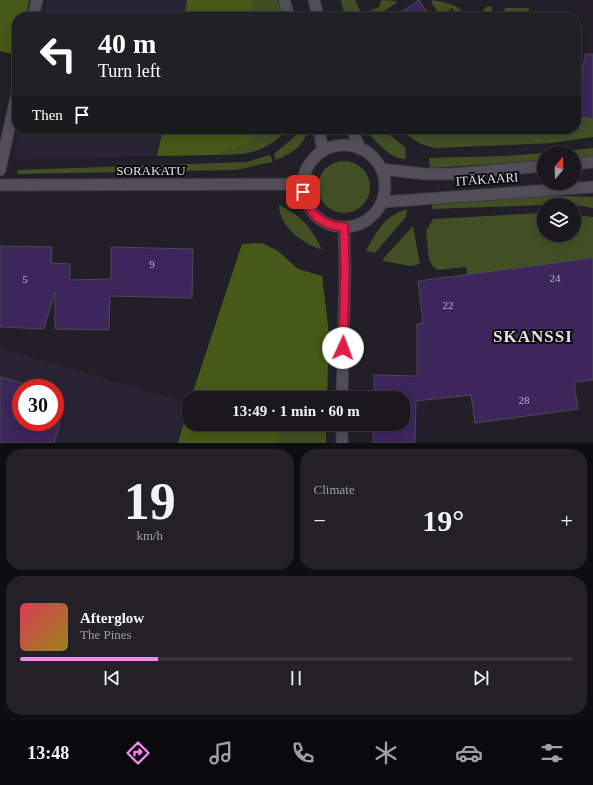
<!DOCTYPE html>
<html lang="en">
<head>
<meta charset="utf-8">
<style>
  :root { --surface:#1a171e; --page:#232027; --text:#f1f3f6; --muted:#9f9fa4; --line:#38363c; --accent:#f688ec }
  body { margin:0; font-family:Georgia,serif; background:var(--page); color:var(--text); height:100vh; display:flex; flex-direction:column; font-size:15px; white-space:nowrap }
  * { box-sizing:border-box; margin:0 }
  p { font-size:13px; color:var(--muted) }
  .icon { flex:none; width:22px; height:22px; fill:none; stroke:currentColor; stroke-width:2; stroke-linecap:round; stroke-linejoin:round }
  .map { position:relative; height:443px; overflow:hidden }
  .details { display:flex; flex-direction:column; gap:6px; padding:6px; background:#0e0d10; flex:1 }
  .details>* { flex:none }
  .hud { position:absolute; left:12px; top:12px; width:569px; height:122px; border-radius:16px; box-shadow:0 2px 10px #0003,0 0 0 1px var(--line); background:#202124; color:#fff; overflow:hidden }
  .needle { width:26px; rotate:19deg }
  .fabs { position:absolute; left:537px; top:146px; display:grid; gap:8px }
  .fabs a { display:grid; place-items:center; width:44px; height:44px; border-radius:50%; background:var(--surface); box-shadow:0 2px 10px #0003,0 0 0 1px var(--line); font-size:20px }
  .speed { position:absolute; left:12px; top:379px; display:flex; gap:8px; font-size:20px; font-weight:700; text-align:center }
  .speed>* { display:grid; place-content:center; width:52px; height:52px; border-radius:50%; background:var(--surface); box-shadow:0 2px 10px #0003,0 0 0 1px var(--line); line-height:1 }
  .speed .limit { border:6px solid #d22; background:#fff; color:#111 }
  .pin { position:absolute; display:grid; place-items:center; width:34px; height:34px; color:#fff; margin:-17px; border-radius:8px; box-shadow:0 2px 6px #0006 }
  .me { position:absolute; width:44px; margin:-22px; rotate:2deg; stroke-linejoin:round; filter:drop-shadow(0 0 3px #0008) }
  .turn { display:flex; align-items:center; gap:14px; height:84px; padding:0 20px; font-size:18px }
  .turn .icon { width:52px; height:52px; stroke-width:2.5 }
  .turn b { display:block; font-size:28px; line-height:34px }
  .then { display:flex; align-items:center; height:38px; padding:0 20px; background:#0003; gap:8px; font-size:15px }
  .big { font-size:30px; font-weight:700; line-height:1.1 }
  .details .widget { flex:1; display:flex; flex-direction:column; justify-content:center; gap:6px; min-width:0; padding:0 14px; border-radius:16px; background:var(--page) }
  .details .dial { align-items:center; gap:0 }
  .dial b { font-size:52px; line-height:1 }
  .song { display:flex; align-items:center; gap:12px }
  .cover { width:48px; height:48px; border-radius:6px; background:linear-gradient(135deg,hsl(350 70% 55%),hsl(50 70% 35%)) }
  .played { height:4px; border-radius:2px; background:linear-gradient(90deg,var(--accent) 25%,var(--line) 25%) }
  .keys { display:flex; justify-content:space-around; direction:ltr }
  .heat { display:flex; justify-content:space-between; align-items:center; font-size:22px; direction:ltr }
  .details .tiles { flex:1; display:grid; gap:6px; grid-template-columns:1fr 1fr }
  .widget:last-child { grid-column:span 2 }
  .trip { position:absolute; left:182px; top:391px; width:228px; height:40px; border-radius:16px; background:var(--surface); box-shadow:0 2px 10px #0003,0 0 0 1px var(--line); font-weight:700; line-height:40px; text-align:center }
  .menu { display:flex; height:64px; justify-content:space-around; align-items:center; background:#0a090c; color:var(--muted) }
  .menu .icon { width:28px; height:28px }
  .menu .on { color:var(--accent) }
  .menu b { font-size:18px; color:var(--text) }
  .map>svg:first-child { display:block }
</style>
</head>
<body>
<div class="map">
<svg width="593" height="443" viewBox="0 0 593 443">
  <rect width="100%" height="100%" fill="#221f28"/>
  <path fill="#292433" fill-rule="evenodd" d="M47 0H187L184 17H44Z
    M19 129H163L157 156 13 159Z
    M0 348 189 403V424L193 443H0ZM21 388H55V422H21Z"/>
  <path fill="#424f25" d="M251 0H278L283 17H256Z
    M341 0H355L362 15 380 6 381 0 397 1 396 3 383 12 384 17H345Z
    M433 0C446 3 460 4 466 17H458L452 8 440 16 431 2Z
    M488 6 492 7V13L504 14 505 8H529L528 17H483L484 9Z
    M576 116 593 119V137L552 143 435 148 421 144 398 129H576Z
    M261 129H289C263 153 250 155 216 155L249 143Z
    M308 129C304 146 291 154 276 160L274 154 300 132Z
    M365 129C387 129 388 134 405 147L406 158C394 163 371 137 365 129Z
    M593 148V157L574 158V153H545Z
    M544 153V161L430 168 429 158 505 156Z
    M270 155 273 162C259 164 248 168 234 170L17 174 18 170 247 162Z
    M318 187a26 26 0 1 1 52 0a26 26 0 1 1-52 0Z
    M531 195 593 197V208L570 204 432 209V202Z
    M279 205C300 214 313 229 322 250 303 243 279 227 279 205Z
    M404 210H407L406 217 375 253 366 251C376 232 383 218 404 210Z
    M542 213H544V235H574V215L593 217V258L467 275 466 267 438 270 433 267 429 260 426 231 433 219Z
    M413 226 420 264 411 266 383 261V259Z
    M199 424H326V443H193Z"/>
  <path fill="#475918" d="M0 0H29L26 17H17V55L0 51Z
    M187 0H251L256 17H184Z
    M163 129H261L249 143 216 155 157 156Z
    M262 243 278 251 298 269 322 276 329 334 327 398H191L242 244Z
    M189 405V424H280L277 443H178Z"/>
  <path fill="#3c265b" stroke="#4b4852" d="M419 0 430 17H393Z
    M585 54H593V119L576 116Z
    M0 246 52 247 51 263 70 264V280L111 279V247L193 249 192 298 110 296 109 330 55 329V292L44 329 0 327Z
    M593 258V380L574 382 578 409 475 423 471 395 416 401 415 443H373V424H403V398H374V375L417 376V324L423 323 418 281Z
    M0 377 21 383V422H60L54 443H0Z"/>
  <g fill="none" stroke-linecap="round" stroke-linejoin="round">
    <g stroke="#3c3941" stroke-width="13">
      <path id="minor" d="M33 17 37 0
        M0 170 17 93
        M342 398 345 271 344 227
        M342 443V424"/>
    </g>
    <g stroke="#3c3941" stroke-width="13">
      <path id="tertiary" d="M284 0 289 17
        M314 0 318 17
        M319 129 323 151
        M352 129 360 149
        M303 186a41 41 0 1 1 82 0a41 41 0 1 1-82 0Z
        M574 164 593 162
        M381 169 425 174H451L544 166
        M0 185 303 184
        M382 202 593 187"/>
    </g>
    <use href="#minor" stroke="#514e59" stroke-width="11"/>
    <use href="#tertiary" stroke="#514e59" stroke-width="11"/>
  </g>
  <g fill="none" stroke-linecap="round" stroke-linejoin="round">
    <g stroke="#92132f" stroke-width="10">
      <path id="route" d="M303 192C308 213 322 226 344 227L345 271 343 348"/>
    </g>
    <use href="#route" stroke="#e11d48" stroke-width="7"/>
  </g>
  <g text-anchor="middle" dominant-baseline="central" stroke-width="4" stroke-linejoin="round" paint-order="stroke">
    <g font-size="11" fill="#bbb4c6">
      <text x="152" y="264">9</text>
      <text x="555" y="278">24</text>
      <text x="25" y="279">5</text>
      <text x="448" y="305">22</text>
      <text x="524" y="400">28</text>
    </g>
    <g font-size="13" fill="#e5e3e9" stroke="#0b0a0e">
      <text x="151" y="170">SORAKATU</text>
      <text transform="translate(487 179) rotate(-4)">ITÄKAARI</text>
    </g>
    <g font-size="17" font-weight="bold" letter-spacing="1" fill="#e5e3e9" stroke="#0b0a0e">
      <text x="533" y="336">SKANSSI</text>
    </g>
  </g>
</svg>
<div class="fabs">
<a><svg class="needle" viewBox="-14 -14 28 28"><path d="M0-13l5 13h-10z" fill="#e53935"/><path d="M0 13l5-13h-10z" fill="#9f9fa4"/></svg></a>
<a><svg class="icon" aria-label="layers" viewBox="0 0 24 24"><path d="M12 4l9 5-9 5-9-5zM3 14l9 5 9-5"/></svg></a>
</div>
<div class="speed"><div class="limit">30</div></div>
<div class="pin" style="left:303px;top:192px;background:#d93025"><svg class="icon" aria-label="arrive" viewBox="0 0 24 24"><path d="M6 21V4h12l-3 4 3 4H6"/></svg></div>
<svg class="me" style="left:343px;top:348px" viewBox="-20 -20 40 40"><circle r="19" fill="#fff"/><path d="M0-13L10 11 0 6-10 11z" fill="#e11d48"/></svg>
<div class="trip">13:49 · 1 min · 60 m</div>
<div class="hud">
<div class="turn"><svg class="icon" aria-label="left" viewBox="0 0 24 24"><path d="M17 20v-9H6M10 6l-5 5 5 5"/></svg><div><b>40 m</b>Turn left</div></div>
<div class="then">Then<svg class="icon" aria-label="arrive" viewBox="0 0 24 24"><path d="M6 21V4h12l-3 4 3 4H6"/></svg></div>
</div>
</div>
<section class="details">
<div class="tiles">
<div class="widget dial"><b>19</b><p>km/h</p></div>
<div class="widget"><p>Climate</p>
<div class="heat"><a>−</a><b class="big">19°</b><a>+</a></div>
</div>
<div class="widget">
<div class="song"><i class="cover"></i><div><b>Afterglow</b><p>The Pines</p></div></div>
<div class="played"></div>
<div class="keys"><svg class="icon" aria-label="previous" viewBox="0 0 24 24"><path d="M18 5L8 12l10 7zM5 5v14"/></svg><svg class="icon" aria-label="pause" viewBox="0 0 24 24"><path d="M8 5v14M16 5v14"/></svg><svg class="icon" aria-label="next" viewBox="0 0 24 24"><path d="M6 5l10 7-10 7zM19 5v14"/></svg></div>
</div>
</div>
</section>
<nav class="menu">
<b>13:48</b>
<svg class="icon on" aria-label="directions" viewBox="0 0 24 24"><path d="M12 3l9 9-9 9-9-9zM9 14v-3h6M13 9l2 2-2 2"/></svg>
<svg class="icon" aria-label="music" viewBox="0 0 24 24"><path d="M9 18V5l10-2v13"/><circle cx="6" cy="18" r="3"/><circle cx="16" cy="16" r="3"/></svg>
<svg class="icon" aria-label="phone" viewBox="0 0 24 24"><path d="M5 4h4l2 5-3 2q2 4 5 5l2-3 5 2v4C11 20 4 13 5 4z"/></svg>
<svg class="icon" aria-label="climate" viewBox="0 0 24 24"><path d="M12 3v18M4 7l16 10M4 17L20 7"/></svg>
<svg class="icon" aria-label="car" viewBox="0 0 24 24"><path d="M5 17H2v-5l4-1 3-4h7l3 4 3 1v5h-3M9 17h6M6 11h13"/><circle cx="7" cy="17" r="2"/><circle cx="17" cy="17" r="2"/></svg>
<svg class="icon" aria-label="filters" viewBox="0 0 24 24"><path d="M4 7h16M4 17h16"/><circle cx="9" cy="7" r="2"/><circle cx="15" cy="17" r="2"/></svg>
</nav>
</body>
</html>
